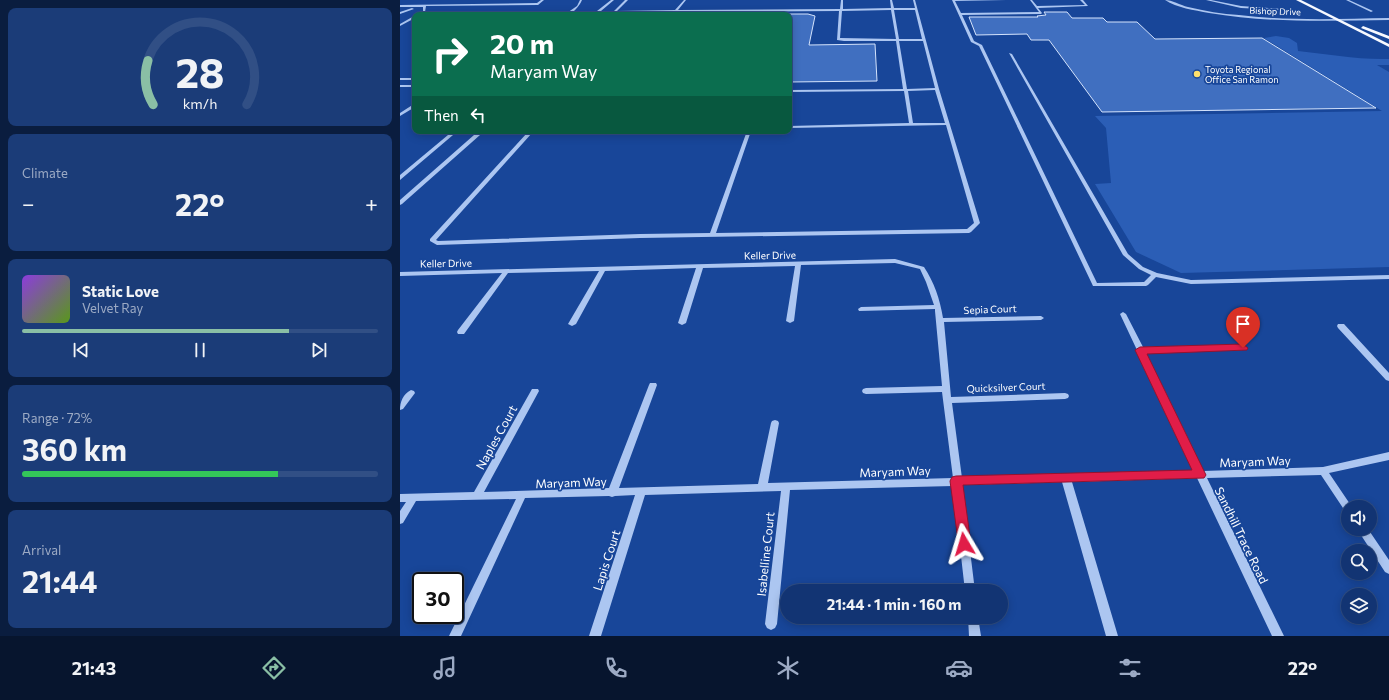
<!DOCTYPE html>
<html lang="en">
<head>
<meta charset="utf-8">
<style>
  :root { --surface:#123473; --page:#1b3c78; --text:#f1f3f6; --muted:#9caac4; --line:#314f85; --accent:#8abfa5 }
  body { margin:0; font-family:Commissioner,sans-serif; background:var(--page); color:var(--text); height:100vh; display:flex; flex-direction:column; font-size:15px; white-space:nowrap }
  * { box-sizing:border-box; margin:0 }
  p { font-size:13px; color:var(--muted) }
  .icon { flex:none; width:22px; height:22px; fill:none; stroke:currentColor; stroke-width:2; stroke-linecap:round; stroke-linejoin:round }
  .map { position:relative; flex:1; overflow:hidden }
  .sheet { display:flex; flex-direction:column; gap:8px; padding:8px; background:#0a1d3f; width:400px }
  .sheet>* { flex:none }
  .guide { position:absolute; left:12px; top:12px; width:380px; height:122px; border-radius:8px; box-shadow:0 2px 10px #0003,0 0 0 1px var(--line); background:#0b6e4f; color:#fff; overflow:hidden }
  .fabs { position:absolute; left:941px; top:500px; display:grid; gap:8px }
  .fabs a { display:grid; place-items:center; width:36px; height:36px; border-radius:50%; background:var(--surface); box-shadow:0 2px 10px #0003,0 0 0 1px var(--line); font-size:20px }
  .speed { position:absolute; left:12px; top:572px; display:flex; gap:8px; font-size:20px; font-weight:700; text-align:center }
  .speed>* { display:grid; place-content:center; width:52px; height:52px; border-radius:50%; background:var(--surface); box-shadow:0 2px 10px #0003,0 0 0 1px var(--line); line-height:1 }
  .speed .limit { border:2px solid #111; border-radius:6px; background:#fff; color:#111 }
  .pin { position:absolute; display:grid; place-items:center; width:34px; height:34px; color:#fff; margin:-41px -17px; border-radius:50% 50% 50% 0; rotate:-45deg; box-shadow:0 0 4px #0007 }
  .pin .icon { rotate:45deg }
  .me { position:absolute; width:44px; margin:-22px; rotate:353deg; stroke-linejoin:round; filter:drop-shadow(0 0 3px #0008) }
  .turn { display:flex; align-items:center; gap:14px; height:84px; padding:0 12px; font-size:18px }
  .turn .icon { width:52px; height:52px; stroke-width:2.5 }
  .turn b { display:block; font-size:28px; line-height:34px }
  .then { display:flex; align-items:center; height:38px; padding:0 12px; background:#0003; gap:8px; font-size:15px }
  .big { font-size:30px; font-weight:700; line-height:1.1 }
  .sheet .widget { flex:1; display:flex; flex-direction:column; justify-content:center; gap:6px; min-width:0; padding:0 14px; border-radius:8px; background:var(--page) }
  .sheet .dial { align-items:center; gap:0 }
  .dial svg { height:104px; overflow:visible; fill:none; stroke:var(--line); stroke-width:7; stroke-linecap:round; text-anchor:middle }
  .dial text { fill:var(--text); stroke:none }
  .song { display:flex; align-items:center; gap:12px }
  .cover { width:48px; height:48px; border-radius:6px; background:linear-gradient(135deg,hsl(270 70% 55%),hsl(90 70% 35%)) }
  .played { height:4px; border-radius:2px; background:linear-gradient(90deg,var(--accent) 75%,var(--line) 75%) }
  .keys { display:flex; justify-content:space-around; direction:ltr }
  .heat { display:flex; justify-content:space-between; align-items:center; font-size:22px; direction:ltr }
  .charge { height:6px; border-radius:3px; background:linear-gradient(90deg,#34c759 72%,var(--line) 0) }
  .trip { position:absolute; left:380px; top:584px; width:228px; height:40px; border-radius:20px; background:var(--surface); box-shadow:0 2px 10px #0003,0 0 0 1px var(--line); font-weight:700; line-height:40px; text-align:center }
  .tabs { display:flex; height:64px; justify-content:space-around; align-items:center; background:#07152e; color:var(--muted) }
  .tabs .icon { width:28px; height:28px }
  .tabs .selected { color:var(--accent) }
  .tabs b { font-size:18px; color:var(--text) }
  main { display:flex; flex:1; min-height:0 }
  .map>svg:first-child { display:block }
</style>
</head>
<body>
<main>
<section class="sheet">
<div class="widget dial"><svg viewBox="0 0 100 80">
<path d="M14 69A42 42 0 1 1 86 69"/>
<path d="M14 69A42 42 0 0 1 10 35" stroke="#8abfa5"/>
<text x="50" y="56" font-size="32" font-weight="700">28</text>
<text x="50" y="72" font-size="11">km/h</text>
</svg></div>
<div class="widget"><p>Climate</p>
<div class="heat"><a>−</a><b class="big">22°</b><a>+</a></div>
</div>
<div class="widget">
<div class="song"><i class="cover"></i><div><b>Static Love</b><p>Velvet Ray</p></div></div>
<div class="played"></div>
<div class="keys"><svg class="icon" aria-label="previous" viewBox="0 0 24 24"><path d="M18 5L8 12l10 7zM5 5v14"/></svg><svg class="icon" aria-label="pause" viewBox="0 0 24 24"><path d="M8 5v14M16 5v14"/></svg><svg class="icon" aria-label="next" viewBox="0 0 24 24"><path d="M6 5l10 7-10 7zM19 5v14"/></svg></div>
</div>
<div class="widget"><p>Range · 72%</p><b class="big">360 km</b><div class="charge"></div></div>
<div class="widget"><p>Arrival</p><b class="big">21:44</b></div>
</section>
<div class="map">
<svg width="989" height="636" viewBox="0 0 989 636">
  <rect width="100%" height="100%" fill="#184699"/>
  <path fill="#2b5eb6" d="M876 36 889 38 897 43 898 51C928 54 958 60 989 59V65H977L989 72V267L781 273 736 252 695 184 711 183 706 128 695 116 982 111 864 38Z"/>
  <path fill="#406fc0" stroke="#d4e3fc" d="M644 12H667L672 18H703L707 22H737L755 39 862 38 976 108 702 112 649 40H631L627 34 576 35 569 17H638L637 16 646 15Z
    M389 14H408L415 16 409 45 475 44 477 81 389 82Z"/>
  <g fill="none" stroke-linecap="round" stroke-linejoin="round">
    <path fill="#acc6f1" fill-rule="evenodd" d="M141 0H144L138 5 26 6 25 12 21 15H18L23 12V7H0V5L137 3Z
      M180 0H182C179 7 172 15 164 15L177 6Z
      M211 0H214L201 11H214L225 0H228L217 11 275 10 284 0H286L278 10 440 9 441 0H443V9L491 8 490 0H492L494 8H515L513 0H515L539 89 580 223 571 232 569 233 240 238 37 245 30 241V239L127 133 80 135 2 204 0 205V200L74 135H53L0 180V175L48 135H27L18 131H24L28 133 180 131 178 132 132 133 36 240 38 241 240 234 310 233 347 131H351L316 233 567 229 574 223 546 125 389 128V126L509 123 504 91 389 92V90L503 89 496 41H444L437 40 439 11 276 12 274 14 273 13V12L215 13 212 15 211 14 212 13H197V11ZM491 10 496 39 440 38 442 11ZM494 10H515L522 39H499ZM499 41H523L535 88 507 89ZM535 90 545 123H513L508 91Z
      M552 0H606L555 1 561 13 639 12 630 0H632L637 6 685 5 680 0H683L688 6 638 8 642 13 641 14 562 15 574 41 582 45 697 283 744 282 751 275 739 269 723 255 609 53 612 54 728 254 743 267 757 273 791 280 989 275V279L791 284 756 277 748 285 746 286H693L579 46 571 42Z
      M765 0C772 0 780 5 788 7 805 11 822 14 839 15 889 21 939 19 989 18V20C929 21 868 23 809 13 794 10 777 8 765 0Z
      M806 0H811L841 6 883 9 882 10 841 8Z
      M946 0H949L973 11 971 12Z
      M12 8 14 9 0 14V12Z
      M14 16H15V18L0 26V24Z
      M0 78H15V80H0Z
      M0 85H15V87H0Z
      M14 104H15V107L0 116V113Z
      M495 259 524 267C534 282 540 299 543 318L641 316 644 318 641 320 544 322 551 397 665 393 668 394 669 396 668 398 665 399 552 403 562 478 794 471 720 314 723 312 726 314 743 347 843 346 847 348 843 350 745 352 803 471 923 467 989 452V460L929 473 952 507H948V512L945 511 921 475 807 478 884 636H872L797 478 672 482 718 636H706L662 482 562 485 575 591H565L553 486 390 490 377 624 375 628 371 630 367 628 365 624 381 491 245 495 201 636H189L235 495 215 496 212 497 209 496 125 498 61 636H49L116 499 16 501 3 523 0 524V511L6 502H0V494L74 492 132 389H138L139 391 84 492 209 488 249 385 250 383H256L257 385 219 488 358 484 371 423 372 421 375 420 378 421 379 423 368 483 553 478 542 392 466 394 463 393 462 391 463 389 466 388 542 386 535 311V309L459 311 458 309 461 307 534 305 526 282 520 269 495 263 401 265 394 321 390 323 386 321 395 266 303 268 286 323 282 325 278 323 296 268 205 271 176 324 172 326 168 324 199 271 108 273 64 334H58L57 332 58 330 102 273 0 276V272Z
      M938 324H944L989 373V381L986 380 938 328 937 326Z
      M11 390 14 391 15 393 3 409 0 410C0 402 3 394 11 390Z
      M957 529H968L989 560V574L985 572Z
      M568 617H578L581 636H569Z"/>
    <path fill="#f7f9ff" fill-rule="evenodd" d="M896 0H901L989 44V47Z
      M963 26 989 36V39L961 28Z"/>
  </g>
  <path fill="#e11d48" stroke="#92132f" d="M843 344 848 348 847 350 747 354 806 475 804 478 563 485 571 544 569 548 564 550 559 548 550 481 552 477 556 476 792 470 735 350 740 347Z"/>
  <circle fill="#ffe06d" stroke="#184699" stroke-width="1.5" cx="797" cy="74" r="4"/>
  <g text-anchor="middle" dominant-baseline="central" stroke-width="3.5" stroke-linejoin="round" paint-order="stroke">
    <g font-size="9" fill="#fff" stroke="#184699">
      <text transform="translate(875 11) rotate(2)">Bishop Drive</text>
    </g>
    <g font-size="9" fill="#fff" stroke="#184699" text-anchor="start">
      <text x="805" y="69">Toyota Regional<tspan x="805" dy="10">Office San Ramon</tspan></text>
    </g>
    <g font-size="10" fill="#fff" stroke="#184699">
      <text transform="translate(370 255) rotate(-1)">Keller Drive</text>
      <text transform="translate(46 263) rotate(-1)">Keller Drive</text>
      <text transform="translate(590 309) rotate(-2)">Sepia Court</text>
      <text transform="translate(606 387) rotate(-2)">Quicksilver Court</text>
    </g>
    <g font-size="12" fill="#fff" stroke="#184699">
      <text transform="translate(96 437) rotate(-61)">Naples Court</text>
      <text transform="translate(855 461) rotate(-2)">Maryam Way</text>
      <text transform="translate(495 471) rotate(-2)">Maryam Way</text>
      <text transform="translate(171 482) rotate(-2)">Maryam Way</text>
      <text transform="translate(842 535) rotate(64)">Sandhill Trace Road</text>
      <text transform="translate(365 554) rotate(-84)">Isabelline Court</text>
      <text transform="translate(206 560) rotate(-72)">Lapis Court</text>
    </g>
  </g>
</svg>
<div class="fabs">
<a><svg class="icon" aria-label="sound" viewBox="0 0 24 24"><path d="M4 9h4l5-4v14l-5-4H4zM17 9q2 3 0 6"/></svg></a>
<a><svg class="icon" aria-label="search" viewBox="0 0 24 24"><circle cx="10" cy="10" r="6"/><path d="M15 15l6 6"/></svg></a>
<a><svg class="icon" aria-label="layers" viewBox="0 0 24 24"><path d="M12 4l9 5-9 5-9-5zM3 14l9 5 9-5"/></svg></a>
</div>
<div class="speed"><div class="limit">30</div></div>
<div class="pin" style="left:843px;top:348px;background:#d93025"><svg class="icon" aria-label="arrive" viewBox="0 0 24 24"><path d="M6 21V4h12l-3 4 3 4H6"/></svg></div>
<svg class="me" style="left:564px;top:544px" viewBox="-20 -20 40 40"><path d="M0-17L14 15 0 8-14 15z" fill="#e11d48" stroke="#fff" stroke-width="4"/></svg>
<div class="trip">21:44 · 1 min · 160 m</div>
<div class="guide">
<div class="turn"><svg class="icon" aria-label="right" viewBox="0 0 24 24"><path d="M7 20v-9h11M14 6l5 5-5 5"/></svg><div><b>20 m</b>Maryam Way</div></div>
<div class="then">Then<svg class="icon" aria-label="left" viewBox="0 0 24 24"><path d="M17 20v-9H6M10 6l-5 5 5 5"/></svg></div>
</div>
</div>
</main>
<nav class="tabs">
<b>21:43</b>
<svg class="icon selected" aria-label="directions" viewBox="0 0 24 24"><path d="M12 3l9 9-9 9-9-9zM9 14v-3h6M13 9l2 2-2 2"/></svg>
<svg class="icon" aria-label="music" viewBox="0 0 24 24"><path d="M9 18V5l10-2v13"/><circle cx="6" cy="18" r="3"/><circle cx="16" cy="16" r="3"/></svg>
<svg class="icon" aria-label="phone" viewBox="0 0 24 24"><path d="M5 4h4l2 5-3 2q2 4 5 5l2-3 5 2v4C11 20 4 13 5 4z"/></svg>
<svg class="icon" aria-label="climate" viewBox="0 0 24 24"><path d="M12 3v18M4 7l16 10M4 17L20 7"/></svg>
<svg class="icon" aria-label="car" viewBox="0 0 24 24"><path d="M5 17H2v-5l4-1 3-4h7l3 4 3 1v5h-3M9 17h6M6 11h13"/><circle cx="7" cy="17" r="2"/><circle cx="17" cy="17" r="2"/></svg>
<svg class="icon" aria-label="filters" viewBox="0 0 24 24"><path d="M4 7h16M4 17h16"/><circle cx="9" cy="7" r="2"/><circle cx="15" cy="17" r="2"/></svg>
<b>22°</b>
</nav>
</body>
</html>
